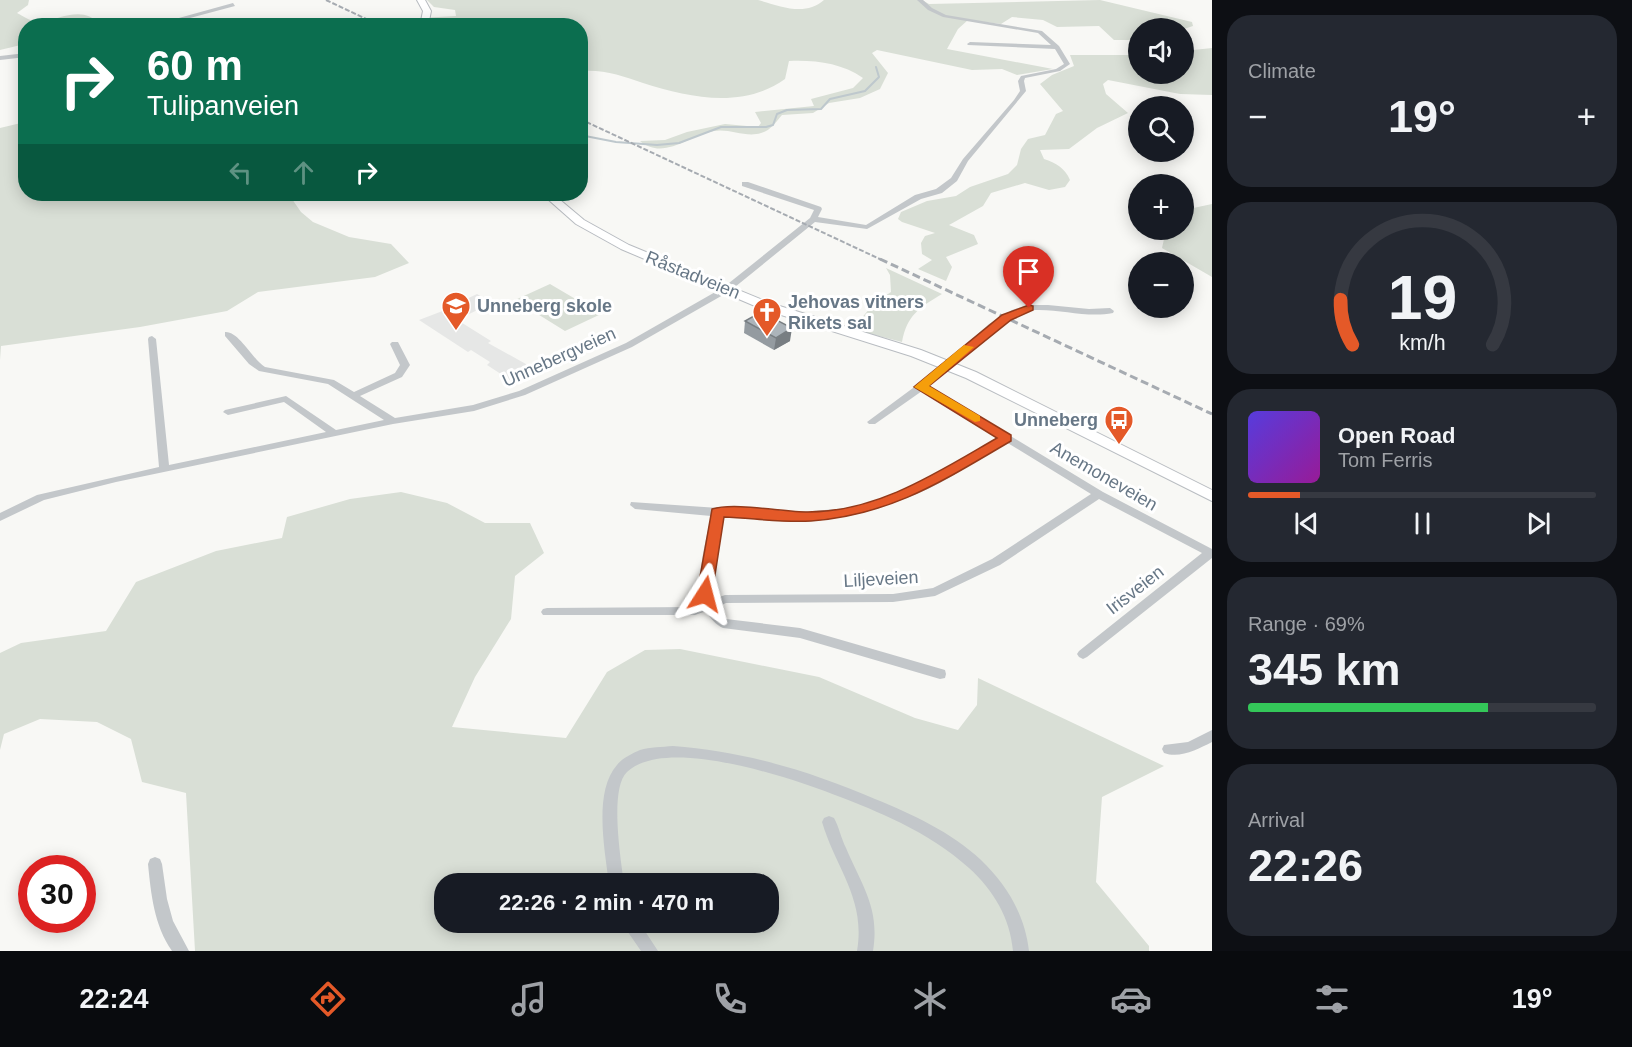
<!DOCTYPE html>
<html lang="en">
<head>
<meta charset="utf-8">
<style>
  :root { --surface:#171b24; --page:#242831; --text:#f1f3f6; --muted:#9ea1a6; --line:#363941; --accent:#e45928 }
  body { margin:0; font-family:Arial,sans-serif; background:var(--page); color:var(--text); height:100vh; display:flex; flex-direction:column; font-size:22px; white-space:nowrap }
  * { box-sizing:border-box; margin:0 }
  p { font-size:20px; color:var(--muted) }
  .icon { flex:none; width:33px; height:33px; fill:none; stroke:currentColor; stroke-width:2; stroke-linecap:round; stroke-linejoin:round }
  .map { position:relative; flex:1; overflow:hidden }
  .panel { display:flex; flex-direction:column; gap:15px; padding:15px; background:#0d0f14; width:420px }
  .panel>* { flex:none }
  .banner { position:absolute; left:18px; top:18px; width:570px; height:183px; border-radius:24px; box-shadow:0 3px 15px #0003; background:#0b6e4f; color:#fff; overflow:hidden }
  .buttons { position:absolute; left:1128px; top:18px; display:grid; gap:12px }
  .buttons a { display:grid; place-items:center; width:66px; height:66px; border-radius:50%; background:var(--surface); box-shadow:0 3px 15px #0003; font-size:30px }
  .speed { position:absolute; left:18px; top:855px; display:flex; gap:12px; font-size:30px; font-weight:700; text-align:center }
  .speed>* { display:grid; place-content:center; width:78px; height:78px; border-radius:50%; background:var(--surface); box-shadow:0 3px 15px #0003; line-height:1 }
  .speed .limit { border:9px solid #d22; background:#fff; color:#111 }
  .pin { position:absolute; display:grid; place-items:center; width:51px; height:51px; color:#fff; margin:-62px -26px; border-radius:50% 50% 50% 0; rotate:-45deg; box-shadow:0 0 6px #0007 }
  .pin .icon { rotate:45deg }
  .me { position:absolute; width:66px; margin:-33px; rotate:9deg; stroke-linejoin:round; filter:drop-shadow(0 0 4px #0008) }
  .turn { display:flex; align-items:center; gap:21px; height:126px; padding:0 30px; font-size:27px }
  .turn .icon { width:78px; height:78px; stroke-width:2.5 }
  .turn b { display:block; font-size:42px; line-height:51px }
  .lanes { display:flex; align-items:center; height:57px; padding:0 30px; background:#0003; justify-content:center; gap:30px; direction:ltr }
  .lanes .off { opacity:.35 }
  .big { font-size:45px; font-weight:800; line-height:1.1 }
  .panel .card { flex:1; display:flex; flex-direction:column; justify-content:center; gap:9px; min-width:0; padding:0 21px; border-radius:24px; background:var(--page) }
  .panel .dial { align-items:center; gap:0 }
  .dial svg { height:156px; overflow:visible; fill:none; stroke:var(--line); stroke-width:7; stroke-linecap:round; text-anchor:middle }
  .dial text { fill:var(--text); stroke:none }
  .song { display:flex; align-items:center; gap:18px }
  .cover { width:72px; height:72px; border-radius:9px; background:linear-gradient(135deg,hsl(250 70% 55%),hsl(300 70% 35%)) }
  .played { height:6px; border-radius:3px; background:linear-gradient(90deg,var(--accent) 15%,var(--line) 15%) }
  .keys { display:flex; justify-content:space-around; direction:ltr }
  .heat { display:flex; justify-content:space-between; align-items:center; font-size:33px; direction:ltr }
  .charge { height:9px; border-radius:4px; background:linear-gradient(90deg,#34c759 69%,var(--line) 0) }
  .trip { position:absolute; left:434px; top:873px; width:345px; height:60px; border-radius:24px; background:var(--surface); box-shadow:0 3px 15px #0003; font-weight:800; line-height:60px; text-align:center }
  .tab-bar { display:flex; height:96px; justify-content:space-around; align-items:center; background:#090b0e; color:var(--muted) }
  .tab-bar .icon { width:42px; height:42px }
  .tab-bar .current { color:var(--accent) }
  .tab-bar b { font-size:27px; color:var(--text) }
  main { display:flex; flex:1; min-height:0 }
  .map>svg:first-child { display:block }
</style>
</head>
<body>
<main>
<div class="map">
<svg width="1212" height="951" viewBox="0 0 1212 951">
  <rect width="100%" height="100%" fill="#f8f8f5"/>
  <path fill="#e6e7e6" d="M477 294 492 303 467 315 459 311 447 318 455 323 459 321 491 341 488 343 533 368 510 380 487 365 490 362 471 350 468 352 419 320 453 307 452 306Z"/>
  <path fill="#d9dfd6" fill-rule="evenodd" d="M0 0H29L28 5 17 13C23 16 32 22 38 22 60 20 83 4 100 25L26 26 25 44 0 50Z
    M427 0H758C780 6 805 17 824 0H922L929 4 1100 0 1192 22 1193 26 1184 29 1138 28V40H1114L1099 26 1057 27 1043 20 1012 17 1001 24 968 20 958 29 947 49 1053 69 1017 75 1002 69 972 70 877 50 872 53 888 73 880 89 860 98 829 103 813 113 782 115C776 122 770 131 761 133 746 138 729 128 714 131 689 135 664 161 640 141L665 140 687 132 725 124 758 127 761 123 755 112 814 106 811 99 853 88 863 78C841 63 816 60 789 61L785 79C743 109 690 98 643 83 623 76 603 69 581 71L580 26H398L420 18 456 16 455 10 434 7Z
    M1212 48V95L1180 94 1108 80 1103 84 1106 94 1128 113 1097 128 1069 149 1040 150 1044 159C1056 163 1065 168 1070 180L1065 187 1049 190 1025 183 991 193 983 206 949 225 974 235 978 244 946 257 952 267 946 281 918 269 932 260 922 254 921 243 925 236 935 233 902 222 898 219 901 212 927 201 956 196 970 187 1008 174 1017 165 1021 149 1028 139 1045 135 1056 114 1063 111 1040 84 1052 75 1074 66 1070 55H1138V74H1184V51Z
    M25 122 26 194H217L226 197 292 199 301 212 313 222 349 237 391 244 409 263 375 277 258 292 227 311 140 327 1 346 0 360V128Z
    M1212 204V277L1162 248 1166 230H1184V210Z
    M886 268 942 294C919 308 907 315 902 342L863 332 856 325 874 303 891 292 890 275Z
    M550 284 601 314 565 331 515 300Z
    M401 492 447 503 485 523H530L544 553 515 576 511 619 475 677 452 727 566 738 607 672 645 650 680 649 819 677 915 718 958 730 977 705 978 678 1164 766 1102 797 1096 882 1149 946V951H195L186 793 142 782 131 739 97 722 40 719 4 734 0 750V653L21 643 106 631 136 582 216 551 282 538 287 517 350 499ZM444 884H768V922H444Z"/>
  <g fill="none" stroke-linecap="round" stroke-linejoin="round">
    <path stroke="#bec8cd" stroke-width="2" d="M580 135 616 142 657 145 679 143 721 127H766L773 125 777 114 787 110 821 109 830 99 865 91 879 77 876 67"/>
    <g stroke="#b8bcc1" stroke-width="2">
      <path id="secondary" d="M417 0H425L431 11 428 26H420L423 11Z
        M542 194H553L584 220 629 245 770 303 921 350 976 372 1212 490V501L966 378 911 356 762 309 621 249 576 224Z"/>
    </g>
    <path fill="#c3c7ca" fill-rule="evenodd" d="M917 0H923L932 8 946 15 1042 31 1059 46 1070 64 1060 71 1025 78 1024 81 1026 91 968 161 957 181 942 193 921 199 867 229 815 222 730 291 632 347 525 395 474 411 393 424 116 482 44 500 0 521V513L37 495 159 467 148 339 149 337 152 336 156 339 169 465 326 432 284 402 228 415 223 412 225 410 286 396 336 430 384 420 328 384 259 371 249 364 225 336V332C239 331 252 359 265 367L334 380 354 392 395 373 400 365 390 344 392 342H398L410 365 402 377 360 396 395 418 473 405 519 391 626 343 724 287 810 218 814 210 742 186V182H748L821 207 822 209 818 217 866 225 915 195 936 189 951 178 963 159 1014 100 1020 91 1018 81 1021 76 1056 69 1064 64 1055 49 968 45 967 44 970 42 1051 45 1038 33 943 17 928 10Z
      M233 3 235 6 160 26H150Z
      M26 53V57L0 60V56Z
      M285 194H321L317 196H289Z
      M1027 305H1048L1089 309 1110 308 1114 311 1113 313C1087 318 1061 309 1035 310 997 312 958 364 928 386L1103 492 1212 549V558L1087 657 1083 659 1079 657 1077 654 1079 651 1202 553 1099 499 1000 565 935 596 893 602 726 603 717 607 726 619 800 628 945 670 946 674 945 678 940 679 800 638 723 628C716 625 710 618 706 611L695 615H543L541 612 543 609 547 608 694 607 703 603C696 574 705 545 711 516L635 509 630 505 631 502 777 512 813 511 848 508 879 500 911 489 946 470 999 438 922 391 875 424H869L867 422 936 371 989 324 1012 310ZM1006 442 1091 494 992 559 933 588 893 594 725 595 714 599 712 572 722 517C789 522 856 520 919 493 950 480 977 459 1006 442Z
      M1212 730V742C1198 749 1180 759 1164 753L1162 749 1164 745 1188 742Z
      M673 746C743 751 810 771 875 799 912 814 951 832 981 860 1007 885 1025 915 1029 951H1013C1010 918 994 891 969 868 949 850 925 835 901 823 850 798 674 727 627 772 609 789 621 860 624 884H609C605 851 593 792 617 765 621 759 633 753 640 750 650 747 662 747 673 746Z
      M829 816 834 818C839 827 841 838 846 848 862 886 880 908 873 951H857C866 899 836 869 822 822L824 818Z
      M155 857 160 859 162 864 167 899 173 921 189 951H172C154 925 151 894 148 864L150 859Z
      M621 922H639L658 951H641Z"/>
    <use href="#secondary" fill="#fff" fill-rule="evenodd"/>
    <path stroke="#a6abb1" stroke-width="2" stroke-dasharray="5 2" stroke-linecap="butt" d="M326 0 381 26
      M580 119 884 261"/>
    <path stroke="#a6abb1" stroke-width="3" stroke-dasharray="8 4" stroke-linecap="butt" d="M880 259 1212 414"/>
  </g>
  <path fill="#949ba0" d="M745 321 790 341 774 350 744 333Z"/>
  <path fill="#787e82" d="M792 328 790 341 774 350 776 338Z"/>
  <path fill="#acb4ba" stroke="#787e82" stroke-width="1.5" d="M761 312 792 328 776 338 745 321Z"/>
  <path fill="#e45928" stroke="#943a1a" stroke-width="1.5" d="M1029 305 1033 306V310L1011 320 929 386 1011 435V441C944 480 892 515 811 521 783 523 752 518 724 517L712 594 705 600 699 598 697 594 712 509C735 502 782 512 808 512 878 512 938 472 997 438L914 387 1002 315Z"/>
  <path fill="#f59e0b" d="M964 345 974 347 929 386 980 416V421L975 422 914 387Z"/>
  <defs>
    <g id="school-pin" transform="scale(1.5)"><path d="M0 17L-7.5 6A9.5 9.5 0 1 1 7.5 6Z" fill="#e45928" stroke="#fff"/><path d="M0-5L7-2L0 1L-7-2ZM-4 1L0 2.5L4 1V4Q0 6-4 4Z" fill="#fff"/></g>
    <g id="church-pin" transform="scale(1.5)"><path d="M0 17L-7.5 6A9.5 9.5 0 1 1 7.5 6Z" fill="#e45928" stroke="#fff"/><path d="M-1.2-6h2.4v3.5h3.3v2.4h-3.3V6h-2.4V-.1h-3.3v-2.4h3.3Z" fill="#fff"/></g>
    <g id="bus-pin" transform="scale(1.5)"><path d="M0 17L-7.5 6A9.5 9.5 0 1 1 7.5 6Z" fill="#e45928" stroke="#fff"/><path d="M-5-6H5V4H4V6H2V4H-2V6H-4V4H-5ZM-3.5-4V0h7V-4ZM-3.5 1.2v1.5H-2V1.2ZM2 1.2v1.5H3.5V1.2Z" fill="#fff"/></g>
  </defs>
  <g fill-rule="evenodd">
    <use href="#school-pin" x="456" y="306"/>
    <use href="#church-pin" x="767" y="312"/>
    <use href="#bus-pin" x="1119" y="420"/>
  </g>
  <g text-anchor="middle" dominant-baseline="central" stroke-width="6" stroke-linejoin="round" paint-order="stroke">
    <g font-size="18" fill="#677786" stroke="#fff">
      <text transform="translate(693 275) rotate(22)">Råstadveien</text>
      <text transform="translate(559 357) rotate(-24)">Unnebergveien</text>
      <text transform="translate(1104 476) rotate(30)">Anemoneveien</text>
      <text transform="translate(881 579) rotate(-3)">Liljeveien</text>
      <text transform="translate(1135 590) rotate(-38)">Irisveien</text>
    </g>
    <g font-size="18" font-weight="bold" fill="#677786" stroke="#fff" text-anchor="start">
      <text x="788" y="302">Jehovas vitners<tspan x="788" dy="21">Rikets sal</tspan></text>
      <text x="477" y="306">Unneberg skole</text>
      <text x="1098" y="420" text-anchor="end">Unneberg</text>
    </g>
  </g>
</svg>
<div class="buttons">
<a><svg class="icon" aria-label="sound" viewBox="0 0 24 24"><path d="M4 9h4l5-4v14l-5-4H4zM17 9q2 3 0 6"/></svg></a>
<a><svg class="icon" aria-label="search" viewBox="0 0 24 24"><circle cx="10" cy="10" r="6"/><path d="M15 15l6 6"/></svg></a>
<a>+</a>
<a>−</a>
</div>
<div class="speed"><div class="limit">30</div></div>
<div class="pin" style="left:1029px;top:308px;background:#d93025"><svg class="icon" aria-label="arrive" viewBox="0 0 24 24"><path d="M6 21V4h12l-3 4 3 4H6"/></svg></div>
<svg class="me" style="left:705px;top:594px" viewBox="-20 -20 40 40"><path d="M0-17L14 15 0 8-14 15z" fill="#e45928" stroke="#fff" stroke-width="4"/></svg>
<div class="trip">22:26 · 2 min · 470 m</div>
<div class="banner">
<div class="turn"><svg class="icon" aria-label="right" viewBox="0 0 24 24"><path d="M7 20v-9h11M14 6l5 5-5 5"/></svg><div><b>60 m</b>Tulipanveien</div></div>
<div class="lanes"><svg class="icon off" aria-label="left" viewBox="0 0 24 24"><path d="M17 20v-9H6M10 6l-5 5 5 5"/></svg><svg class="icon off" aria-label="ahead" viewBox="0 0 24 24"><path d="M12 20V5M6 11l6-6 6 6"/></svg><svg class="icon" aria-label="right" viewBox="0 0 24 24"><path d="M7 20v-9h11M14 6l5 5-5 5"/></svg></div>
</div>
</div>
<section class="panel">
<div class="card"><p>Climate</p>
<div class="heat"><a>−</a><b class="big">19°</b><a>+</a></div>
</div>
<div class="card dial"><svg viewBox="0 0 100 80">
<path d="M14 69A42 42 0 1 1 86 69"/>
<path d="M14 69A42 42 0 0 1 8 46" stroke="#e45928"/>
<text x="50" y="56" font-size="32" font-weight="700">19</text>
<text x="50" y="72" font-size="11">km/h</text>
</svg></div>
<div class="card">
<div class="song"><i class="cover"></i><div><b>Open Road</b><p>Tom Ferris</p></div></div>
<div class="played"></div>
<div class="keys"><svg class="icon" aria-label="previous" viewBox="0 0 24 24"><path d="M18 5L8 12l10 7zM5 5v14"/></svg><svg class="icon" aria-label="pause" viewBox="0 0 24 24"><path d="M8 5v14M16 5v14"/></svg><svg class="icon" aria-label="next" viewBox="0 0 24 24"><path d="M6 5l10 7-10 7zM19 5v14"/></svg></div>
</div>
<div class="card"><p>Range · 69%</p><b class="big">345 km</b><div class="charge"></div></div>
<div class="card"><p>Arrival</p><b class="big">22:26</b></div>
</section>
</main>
<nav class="tab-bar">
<b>22:24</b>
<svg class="icon current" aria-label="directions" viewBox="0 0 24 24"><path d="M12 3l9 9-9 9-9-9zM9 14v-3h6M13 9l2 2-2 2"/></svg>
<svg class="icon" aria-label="music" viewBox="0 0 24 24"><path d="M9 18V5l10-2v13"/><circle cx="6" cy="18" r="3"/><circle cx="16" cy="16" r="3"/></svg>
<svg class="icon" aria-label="phone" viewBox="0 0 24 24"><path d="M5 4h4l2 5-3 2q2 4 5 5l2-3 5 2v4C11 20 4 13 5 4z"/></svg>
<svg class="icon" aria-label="climate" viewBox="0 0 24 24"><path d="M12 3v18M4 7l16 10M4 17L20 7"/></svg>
<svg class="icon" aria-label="car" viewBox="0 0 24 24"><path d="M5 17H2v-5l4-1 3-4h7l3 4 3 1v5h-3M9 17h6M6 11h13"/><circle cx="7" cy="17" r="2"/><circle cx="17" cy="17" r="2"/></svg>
<svg class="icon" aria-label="filters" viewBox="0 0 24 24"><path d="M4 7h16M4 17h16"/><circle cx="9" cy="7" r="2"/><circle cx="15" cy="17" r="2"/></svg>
<b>19°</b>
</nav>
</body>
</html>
